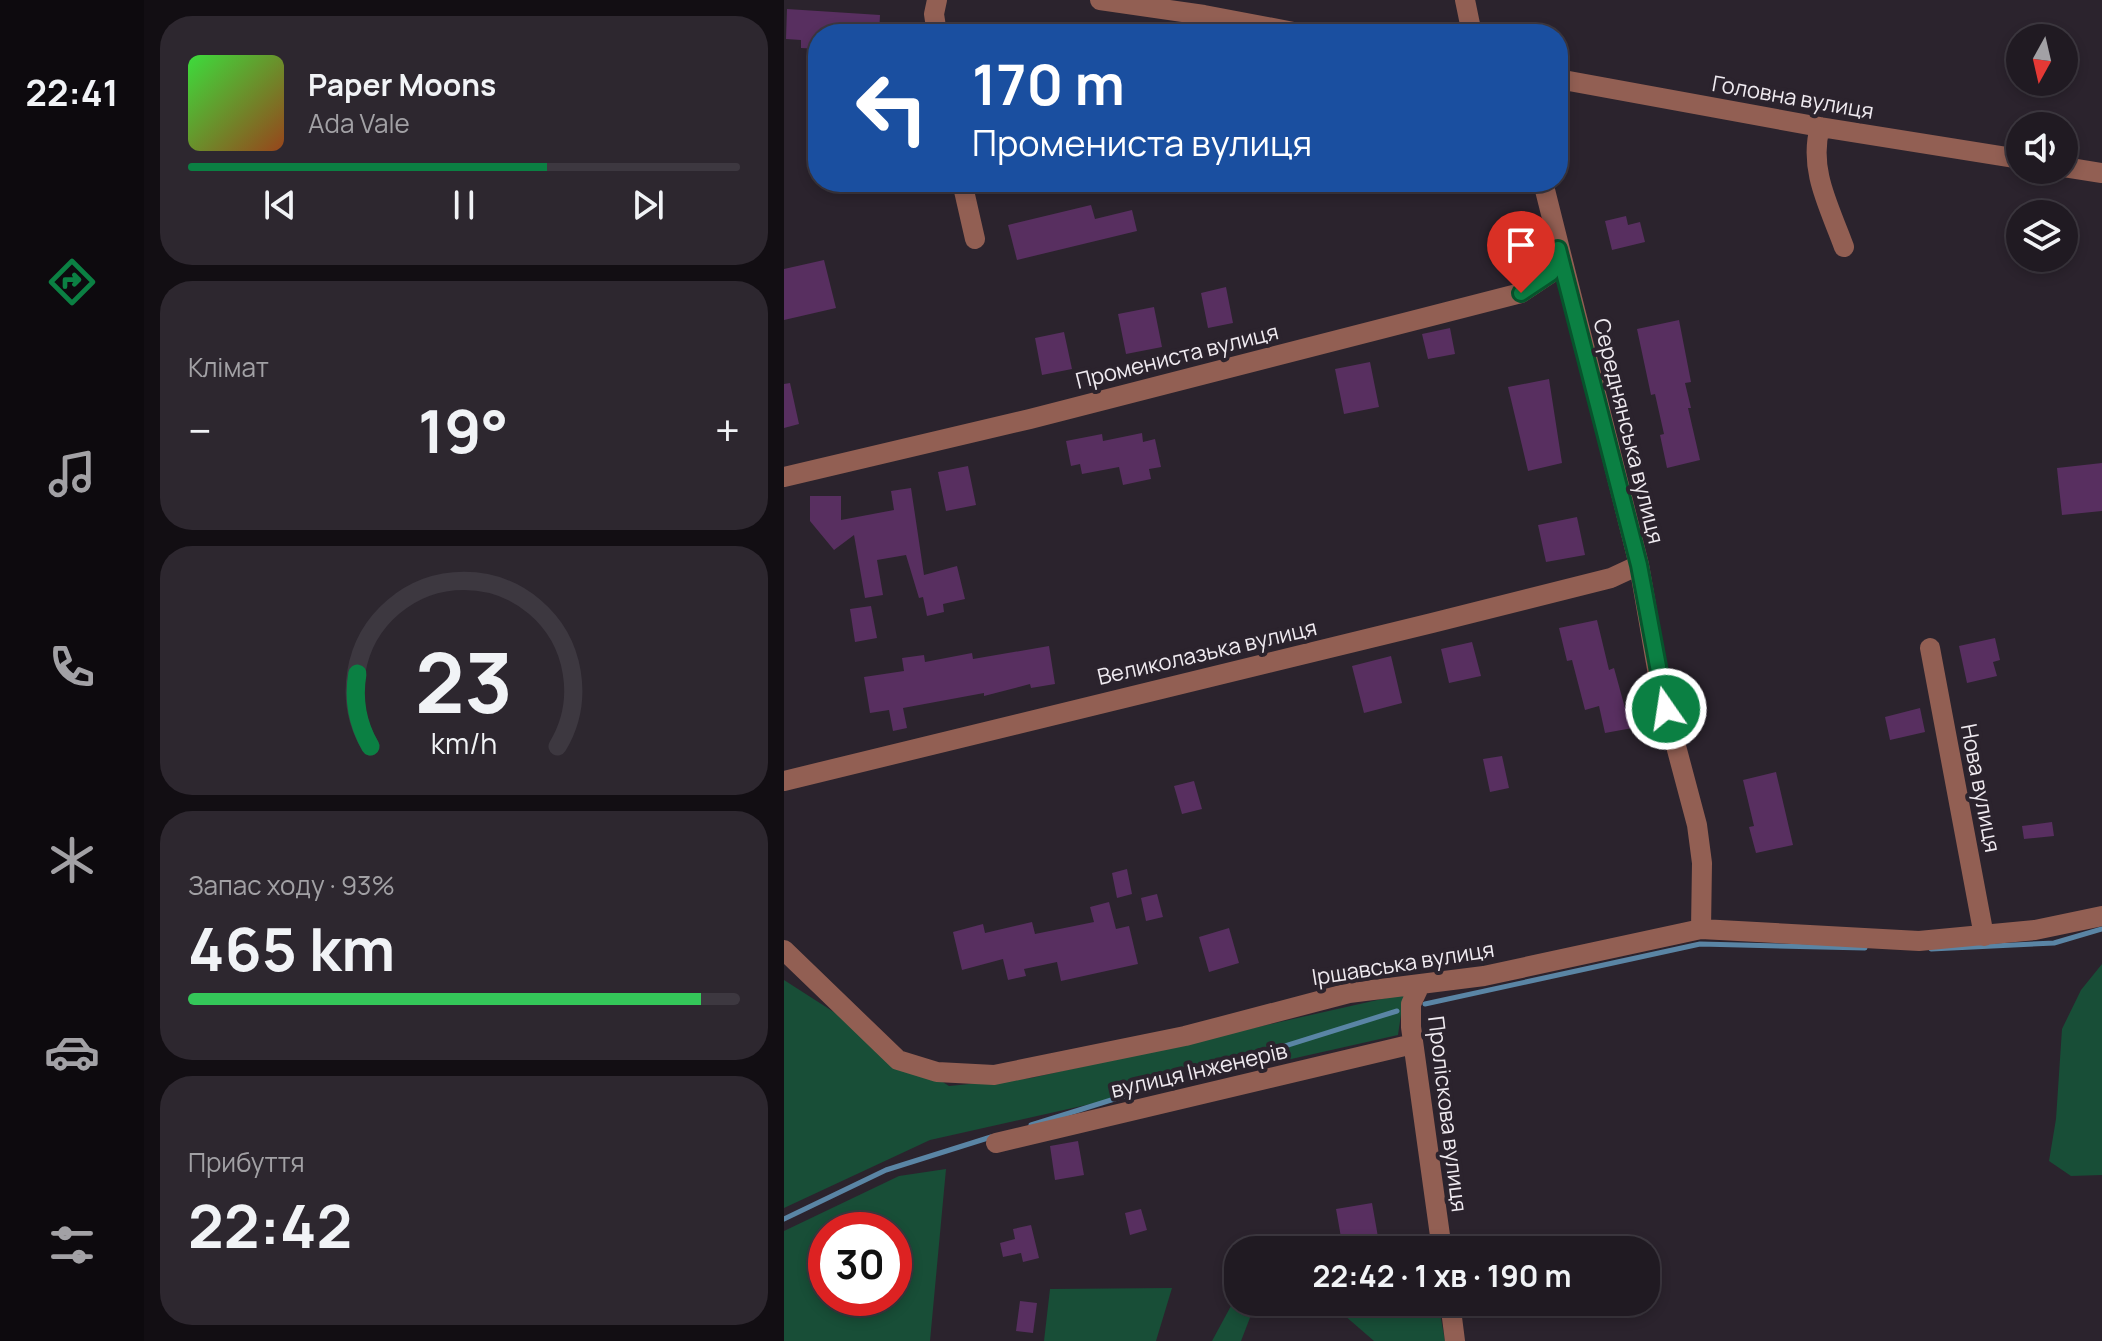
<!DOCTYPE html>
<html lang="uk">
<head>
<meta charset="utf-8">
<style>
  :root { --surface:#201a22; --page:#2d272f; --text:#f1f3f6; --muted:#a2a1a5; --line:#3d3840; --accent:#0b8043 }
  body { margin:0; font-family:Manrope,sans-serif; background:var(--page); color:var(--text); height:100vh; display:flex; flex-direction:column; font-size:30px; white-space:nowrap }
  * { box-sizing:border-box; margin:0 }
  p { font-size:26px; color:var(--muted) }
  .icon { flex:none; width:44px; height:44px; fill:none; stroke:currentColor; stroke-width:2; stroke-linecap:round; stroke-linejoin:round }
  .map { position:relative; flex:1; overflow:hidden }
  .details { display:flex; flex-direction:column; gap:16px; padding:16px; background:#120e13; width:640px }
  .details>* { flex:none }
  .hud { position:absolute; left:24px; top:24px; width:760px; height:168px; border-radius:32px; box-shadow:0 4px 12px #0003,0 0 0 2px var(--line); background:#1a4fa0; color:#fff; overflow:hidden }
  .needle { width:52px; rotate:188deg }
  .controls { position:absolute; left:1222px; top:24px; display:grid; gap:16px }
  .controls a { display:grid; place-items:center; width:72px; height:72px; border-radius:50%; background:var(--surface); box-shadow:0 4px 12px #0003,0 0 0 2px var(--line); font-size:40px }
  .speed { position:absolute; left:24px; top:1212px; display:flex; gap:16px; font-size:40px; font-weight:700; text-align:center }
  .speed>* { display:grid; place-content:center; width:104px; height:104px; border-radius:50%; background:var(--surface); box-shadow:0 4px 12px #0003,0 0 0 2px var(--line); line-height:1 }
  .speed .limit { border:12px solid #d22; background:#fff; color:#111 }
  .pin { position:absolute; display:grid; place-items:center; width:68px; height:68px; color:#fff; margin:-82px -34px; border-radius:50% 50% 50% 0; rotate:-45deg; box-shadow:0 0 8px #0007 }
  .pin .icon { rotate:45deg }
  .me { position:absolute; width:88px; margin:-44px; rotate:347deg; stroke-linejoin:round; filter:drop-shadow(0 0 6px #0008) }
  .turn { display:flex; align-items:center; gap:28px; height:168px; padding:0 32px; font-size:36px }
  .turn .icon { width:104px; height:104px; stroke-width:2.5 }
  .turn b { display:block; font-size:56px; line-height:68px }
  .big { font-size:60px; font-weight:700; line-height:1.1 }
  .details .widget { flex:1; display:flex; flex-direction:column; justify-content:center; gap:12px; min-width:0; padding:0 28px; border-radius:32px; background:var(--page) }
  .details .dial { align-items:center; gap:0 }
  .dial svg { height:208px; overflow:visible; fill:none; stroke:var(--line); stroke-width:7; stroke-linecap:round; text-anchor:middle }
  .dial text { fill:var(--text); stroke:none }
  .song { display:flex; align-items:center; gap:24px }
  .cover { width:96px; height:96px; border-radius:12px; background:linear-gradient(135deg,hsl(120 70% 55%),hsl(20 70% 35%)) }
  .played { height:8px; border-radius:4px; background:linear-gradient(90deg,var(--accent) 65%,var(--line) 65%) }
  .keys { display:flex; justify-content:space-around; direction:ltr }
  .heat { display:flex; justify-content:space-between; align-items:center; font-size:44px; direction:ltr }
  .charge { height:12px; border-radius:6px; background:linear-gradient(90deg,#34c759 93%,var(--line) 0) }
  .trip { position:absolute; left:440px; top:1236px; width:436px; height:80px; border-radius:32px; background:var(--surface); box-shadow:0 4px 12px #0003,0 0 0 2px var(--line); font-weight:700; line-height:80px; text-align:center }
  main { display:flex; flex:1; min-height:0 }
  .menu { display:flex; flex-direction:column; width:144px; justify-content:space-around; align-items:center; background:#0d0a0e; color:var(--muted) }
  .menu .icon { width:56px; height:56px }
  .menu .current { color:var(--accent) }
  .menu b { font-size:36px; color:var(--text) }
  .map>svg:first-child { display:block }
</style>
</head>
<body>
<main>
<nav class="menu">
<b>22:41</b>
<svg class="icon current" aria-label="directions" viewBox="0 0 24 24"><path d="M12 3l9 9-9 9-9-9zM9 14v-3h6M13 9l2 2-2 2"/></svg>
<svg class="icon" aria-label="music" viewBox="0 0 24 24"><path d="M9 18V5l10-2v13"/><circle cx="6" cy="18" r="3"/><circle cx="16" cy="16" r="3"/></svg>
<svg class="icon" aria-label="phone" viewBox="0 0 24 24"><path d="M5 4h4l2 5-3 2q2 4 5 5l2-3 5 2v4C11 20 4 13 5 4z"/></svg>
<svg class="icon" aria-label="climate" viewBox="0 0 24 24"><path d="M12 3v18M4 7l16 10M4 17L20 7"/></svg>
<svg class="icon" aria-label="car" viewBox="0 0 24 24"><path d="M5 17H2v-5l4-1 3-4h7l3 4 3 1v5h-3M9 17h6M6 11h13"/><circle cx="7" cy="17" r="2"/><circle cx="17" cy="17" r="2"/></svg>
<svg class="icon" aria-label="filters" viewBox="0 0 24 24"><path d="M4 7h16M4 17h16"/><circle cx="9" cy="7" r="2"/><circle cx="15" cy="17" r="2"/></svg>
</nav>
<section class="details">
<div class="widget">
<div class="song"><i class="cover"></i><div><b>Paper Moons</b><p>Ada Vale</p></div></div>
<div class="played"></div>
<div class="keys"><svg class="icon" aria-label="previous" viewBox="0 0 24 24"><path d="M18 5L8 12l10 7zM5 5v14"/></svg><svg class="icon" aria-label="pause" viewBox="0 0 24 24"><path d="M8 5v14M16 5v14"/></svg><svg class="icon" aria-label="next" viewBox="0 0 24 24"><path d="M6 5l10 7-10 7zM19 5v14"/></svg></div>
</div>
<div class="widget"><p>Клімат</p>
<div class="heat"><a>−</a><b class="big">19°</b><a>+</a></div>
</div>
<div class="widget dial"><svg viewBox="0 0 100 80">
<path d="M14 69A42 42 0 1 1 86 69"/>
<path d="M14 69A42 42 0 0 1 9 41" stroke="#0b8043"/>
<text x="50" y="56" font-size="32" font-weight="700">23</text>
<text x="50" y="72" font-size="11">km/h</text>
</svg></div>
<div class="widget"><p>Запас ходу · 93%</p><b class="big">465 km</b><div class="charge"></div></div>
<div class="widget"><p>Прибуття</p><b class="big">22:42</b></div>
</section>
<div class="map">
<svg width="1318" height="1341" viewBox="0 0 1318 1341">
  <rect width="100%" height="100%" fill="#2b232d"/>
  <path fill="#184e37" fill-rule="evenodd" d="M1318 964V1175L1287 1176 1265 1161 1272 1119 1278 1029 1297 990Z
    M0 980 165 1086 247 1078 620 994 614 1035 146 1140 0 1208Z
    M162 1169 146 1341H0V1231L115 1176ZM110 1230V1298H42V1230Z
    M643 1236 645 1250H564Z
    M388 1288 372 1341H260L266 1289Z
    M454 1293V1302H472L457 1341H428Z
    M545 1302H654L661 1341H590Z"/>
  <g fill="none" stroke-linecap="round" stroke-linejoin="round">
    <path stroke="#5a85a5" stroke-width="5" d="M1147 949 1270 943 1318 929
      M641 1004 916 944 1081 948
      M247 1125 613 1011
      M0 1219 102 1170 207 1137"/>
  </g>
  <path fill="#582f60" d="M3 9 96 15 95 34H34V49L17 48V40L2 39Z
    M307 205 311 219 348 210 353 231 233 260 224 225Z
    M842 216 844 225 856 222 861 242 828 250 821 221Z
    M40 260 52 308 0 320V269Z
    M442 287 449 323 424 328 417 293Z
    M370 307 378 347 342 354 334 314Z
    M895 320 907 382 901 383 907 408H904L916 460 883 468 876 435 880 434 871 394 867 395 853 329Z
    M666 328 671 354 644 359 638 334Z
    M280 332 288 369 258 375 251 338Z
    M586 362 595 407 560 414 551 369Z
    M765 379 778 463 744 471 724 387Z
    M6 383 15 424 0 428V384Z
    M358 433 359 442 371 439 377 467 365 469 367 479 339 485 335 467 298 474 296 464 287 466 282 441 318 434 319 441Z
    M1318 463V511L1278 515 1273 468Z
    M184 466 192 505 162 511 154 472Z
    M127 488 140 575 173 566 181 599 159 604 160 612 143 616 139 597 135 598 122 555 93 560 99 595 81 598 70 535 50 550 26 521V496H57V520L110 510 107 491Z
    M793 517 801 555 762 562 754 525Z
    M87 606 93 638 71 642 66 609Z
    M813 620 825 670 830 668 841 708 850 707 854 727 821 733 815 706 801 710 788 660 783 661 775 628Z
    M1211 638 1216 660 1209 662 1213 676 1183 683 1175 646Z
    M688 642 697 676 665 683 657 649Z
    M265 646 271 684 247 688 246 684 200 696V693L119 708 123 728 109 731 105 710 86 713 80 677 120 671 118 658 140 655 141 662 188 653 189 659Z
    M607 656 618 703 580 713 568 666Z
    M1136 708 1141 732 1106 740 1101 717Z
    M718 756 725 788 706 792 699 759Z
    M992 772 1009 845 972 853 965 827 970 826 959 780Z
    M410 781 418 809 398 814 390 786Z
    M1268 822 1270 836 1240 839 1238 826Z
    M343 869 348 894 333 898 328 873Z
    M373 894 379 917 362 921 357 898Z
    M325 902 332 929 345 926 354 964 277 981 273 962 240 969 242 976 224 980 219 959 178 970 169 932 199 924 201 933 248 922 251 934 310 922 306 907Z
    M445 928 455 963 425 972 415 937Z
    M294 1141 300 1175 271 1180 266 1146Z
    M588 1203 594 1237 558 1243 552 1209Z
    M357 1209 363 1230 346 1235 341 1213Z
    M247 1225 255 1258 239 1262 237 1253 219 1257 216 1243 231 1239 229 1229Z
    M236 1301 253 1303 249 1333 232 1331Z"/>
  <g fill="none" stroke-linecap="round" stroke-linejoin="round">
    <path stroke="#925f53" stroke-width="20" d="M153 0 150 14 153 34
      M316 0 420 15 520 34
      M681 0 688 34
      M774 79 1036 127 1236 159
      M1036 127C1024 170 1046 208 1060 247
      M1280 167 1318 173
      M178 182 191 239
      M759 182 855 565 876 686 913 825 918 863 917 929
      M0 477 246 419 737 293 767 273 774 249
      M1146 648 1200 936
      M0 781 648 623 827 578 855 565
      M0 950 114 1060 153 1072 210 1075 401 1036 565 993 700 976 917 929 1135 941 1251 930 1318 916
      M636 985 627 1004V1027L658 1250
      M212 1143 629 1044
      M666 1302 671 1341"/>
  </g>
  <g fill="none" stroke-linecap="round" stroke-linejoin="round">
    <g stroke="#07532c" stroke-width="20">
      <path id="route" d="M737 293 767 273 774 249 855 565 882 709"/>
    </g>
    <use href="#route" stroke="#0b8043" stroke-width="14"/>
  </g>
  <g text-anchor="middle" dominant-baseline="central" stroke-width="8" stroke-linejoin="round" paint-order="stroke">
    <g font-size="22" fill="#efeaf0" stroke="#2b232d">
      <text transform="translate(1009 97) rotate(10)">Головна вулиця</text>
      <text transform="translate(393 356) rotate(-14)">Промениста вулиця</text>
      <text transform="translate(845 431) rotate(76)">Середнянська вулиця</text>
      <text transform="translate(423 652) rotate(-13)">Великолазька вулиця</text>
      <text transform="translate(1197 788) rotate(79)">Нова вулиця</text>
      <text transform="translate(619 963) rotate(-9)">Іршавська вулиця</text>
      <text transform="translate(415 1070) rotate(-13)">вулиця Інженерів</text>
      <text transform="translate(664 1114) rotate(83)">Проліскова вулиця</text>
    </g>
  </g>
</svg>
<div class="controls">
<a><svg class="needle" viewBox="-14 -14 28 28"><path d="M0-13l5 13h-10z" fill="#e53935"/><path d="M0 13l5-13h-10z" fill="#a2a1a5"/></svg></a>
<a><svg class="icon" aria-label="sound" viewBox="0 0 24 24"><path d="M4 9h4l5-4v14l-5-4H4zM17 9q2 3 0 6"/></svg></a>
<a><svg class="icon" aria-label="layers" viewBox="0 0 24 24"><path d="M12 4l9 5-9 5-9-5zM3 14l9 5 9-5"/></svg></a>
</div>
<div class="speed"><div class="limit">30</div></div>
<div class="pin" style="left:737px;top:293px;background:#d93025"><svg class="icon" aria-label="arrive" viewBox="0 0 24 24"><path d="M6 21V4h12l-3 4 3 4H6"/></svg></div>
<svg class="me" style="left:882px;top:709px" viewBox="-20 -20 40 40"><circle r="17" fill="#0b8043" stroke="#fff" stroke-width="3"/><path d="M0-11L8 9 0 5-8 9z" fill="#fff"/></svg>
<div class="trip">22:42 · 1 хв · 190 m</div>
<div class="hud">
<div class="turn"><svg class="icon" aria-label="left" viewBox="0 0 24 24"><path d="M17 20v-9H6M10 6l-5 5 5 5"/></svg><div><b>170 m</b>Промениста вулиця</div></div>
</div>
</div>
</main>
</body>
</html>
